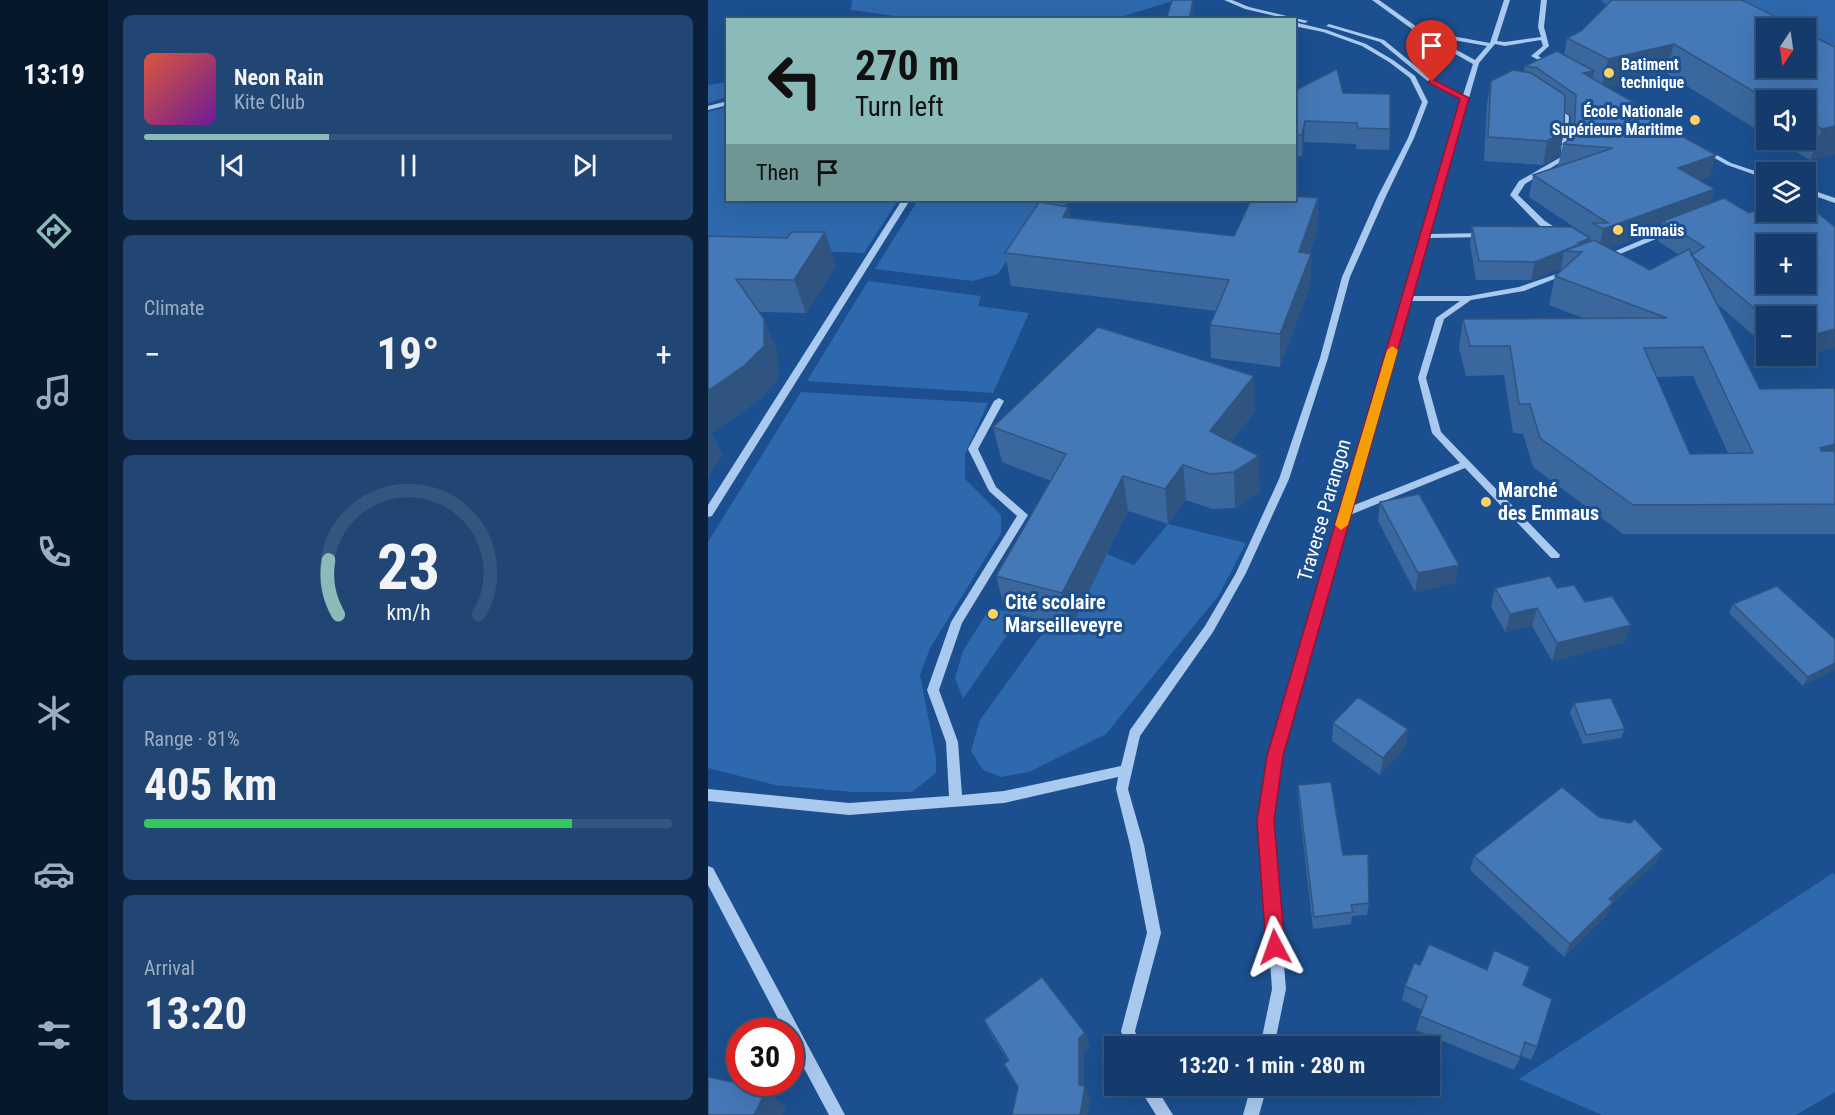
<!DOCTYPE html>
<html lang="en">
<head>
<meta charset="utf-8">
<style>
  :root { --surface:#143b6b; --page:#214673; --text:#f1f3f6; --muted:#9dadc1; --line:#33557e; --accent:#8bbbb9 }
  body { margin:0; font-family:"Roboto Condensed",sans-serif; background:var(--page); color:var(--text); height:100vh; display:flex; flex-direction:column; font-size:22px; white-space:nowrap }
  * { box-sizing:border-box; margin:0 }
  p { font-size:20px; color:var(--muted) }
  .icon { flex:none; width:33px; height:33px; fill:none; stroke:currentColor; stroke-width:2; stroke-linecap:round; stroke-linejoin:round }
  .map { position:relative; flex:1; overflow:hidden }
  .sheet { display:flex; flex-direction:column; gap:15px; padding:15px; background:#0b203b; width:600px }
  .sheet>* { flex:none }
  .hud { position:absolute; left:18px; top:18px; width:570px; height:183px; border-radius:0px; box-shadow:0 6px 24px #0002,0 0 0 2px var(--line); background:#8bbbb9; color:#111; overflow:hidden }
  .needle { width:39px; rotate:193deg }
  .fabs { position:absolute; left:1048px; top:18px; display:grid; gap:12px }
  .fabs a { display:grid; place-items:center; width:60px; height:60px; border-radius:0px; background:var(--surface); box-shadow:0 6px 24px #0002,0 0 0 2px var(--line); font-size:30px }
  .speed { position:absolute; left:18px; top:1018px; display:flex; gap:12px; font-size:30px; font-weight:700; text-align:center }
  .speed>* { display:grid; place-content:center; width:78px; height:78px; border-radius:50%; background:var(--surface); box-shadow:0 6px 24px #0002,0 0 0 2px var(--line); line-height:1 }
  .speed .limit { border:9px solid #d22; background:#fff; color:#111 }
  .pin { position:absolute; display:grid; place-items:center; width:51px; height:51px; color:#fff; margin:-62px -26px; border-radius:50% 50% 50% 0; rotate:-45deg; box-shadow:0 0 6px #0007 }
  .pin .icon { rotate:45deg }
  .me { position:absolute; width:66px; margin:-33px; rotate:356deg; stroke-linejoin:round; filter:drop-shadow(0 0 4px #0008) }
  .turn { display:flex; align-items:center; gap:21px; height:126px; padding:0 30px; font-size:27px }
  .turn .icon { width:78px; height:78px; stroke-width:2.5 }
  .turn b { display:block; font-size:42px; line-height:51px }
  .then { display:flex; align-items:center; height:57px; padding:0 30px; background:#0003; gap:12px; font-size:22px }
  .big { font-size:45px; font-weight:700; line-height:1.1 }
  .sheet .tile { flex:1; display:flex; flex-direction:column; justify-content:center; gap:9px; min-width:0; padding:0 21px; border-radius:9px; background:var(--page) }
  .sheet .dial { align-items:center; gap:0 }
  .dial svg { height:156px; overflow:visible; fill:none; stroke:var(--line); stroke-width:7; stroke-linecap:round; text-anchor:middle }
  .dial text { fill:var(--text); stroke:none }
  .song { display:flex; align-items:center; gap:18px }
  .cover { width:72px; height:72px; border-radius:9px; background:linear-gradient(135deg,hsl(10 70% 55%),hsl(280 70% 35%)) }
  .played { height:6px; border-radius:3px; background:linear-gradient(90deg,var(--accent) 35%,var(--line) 35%) }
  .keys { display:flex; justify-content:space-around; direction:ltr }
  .heat { display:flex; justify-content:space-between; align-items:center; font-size:33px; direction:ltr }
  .charge { height:9px; border-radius:4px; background:linear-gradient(90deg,#34c759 81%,var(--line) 0) }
  .trip { position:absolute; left:396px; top:1036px; width:336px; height:60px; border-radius:0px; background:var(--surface); box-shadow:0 6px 24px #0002,0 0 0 2px var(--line); font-weight:700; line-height:60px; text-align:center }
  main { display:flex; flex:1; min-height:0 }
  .tab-bar { display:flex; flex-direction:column; width:108px; justify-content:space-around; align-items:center; background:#08182b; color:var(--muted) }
  .tab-bar .icon { width:42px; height:42px }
  .tab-bar .on { color:var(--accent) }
  .tab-bar b { font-size:27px; color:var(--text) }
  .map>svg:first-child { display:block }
</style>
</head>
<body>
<main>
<nav class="tab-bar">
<b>13:19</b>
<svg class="icon on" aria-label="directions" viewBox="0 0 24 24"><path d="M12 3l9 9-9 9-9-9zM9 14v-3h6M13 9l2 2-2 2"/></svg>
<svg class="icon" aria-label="music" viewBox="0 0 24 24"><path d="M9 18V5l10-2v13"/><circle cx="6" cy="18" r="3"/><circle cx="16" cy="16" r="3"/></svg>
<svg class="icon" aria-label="phone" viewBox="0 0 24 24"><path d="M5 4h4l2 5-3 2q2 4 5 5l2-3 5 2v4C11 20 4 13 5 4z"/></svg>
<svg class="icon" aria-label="climate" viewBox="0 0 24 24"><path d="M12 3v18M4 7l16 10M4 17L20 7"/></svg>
<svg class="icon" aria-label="car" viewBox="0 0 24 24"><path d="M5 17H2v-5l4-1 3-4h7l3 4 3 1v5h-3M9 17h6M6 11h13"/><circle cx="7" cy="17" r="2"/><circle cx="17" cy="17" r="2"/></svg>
<svg class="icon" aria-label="filters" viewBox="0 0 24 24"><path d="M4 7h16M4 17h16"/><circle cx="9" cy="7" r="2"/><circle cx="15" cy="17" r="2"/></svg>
</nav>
<section class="sheet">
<div class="tile">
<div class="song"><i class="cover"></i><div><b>Neon Rain</b><p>Kite Club</p></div></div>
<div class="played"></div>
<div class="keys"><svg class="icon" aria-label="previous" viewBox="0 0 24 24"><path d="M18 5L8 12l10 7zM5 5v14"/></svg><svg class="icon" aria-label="pause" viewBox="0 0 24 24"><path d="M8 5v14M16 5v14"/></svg><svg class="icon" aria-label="next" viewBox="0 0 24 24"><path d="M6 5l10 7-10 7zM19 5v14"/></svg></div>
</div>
<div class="tile"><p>Climate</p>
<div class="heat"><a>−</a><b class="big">19°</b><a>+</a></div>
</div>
<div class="tile dial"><svg viewBox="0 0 100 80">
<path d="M14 69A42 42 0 1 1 86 69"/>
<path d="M14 69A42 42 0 0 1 9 41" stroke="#8bbbb9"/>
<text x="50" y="56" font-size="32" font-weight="700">23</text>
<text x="50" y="72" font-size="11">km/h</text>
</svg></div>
<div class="tile"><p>Range · 81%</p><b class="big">405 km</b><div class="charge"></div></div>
<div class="tile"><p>Arrival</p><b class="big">13:20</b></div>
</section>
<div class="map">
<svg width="1127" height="1115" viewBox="0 0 1127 1115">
  <rect width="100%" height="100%" fill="#1b4f8f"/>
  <path fill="#2e69ad" d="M144 0H468L403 20H215L143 10Z
    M893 0H1127V61L1098 48V28H1059L912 17Z
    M19 82V97L0 103V85Z
    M19 107 20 200H190L156 253 51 249 0 261V112Z
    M210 200H364L353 208 326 219 290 274 264 281 167 269Z
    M160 281 273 296 270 306 321 313 285 393 99 381Z
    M93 392 280 403 257 454V479L293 515V533L222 648 212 675 228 757V773L204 792H144L67 785 0 768V542Z
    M460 524 538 543 511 595 398 734 321 772 293 777 275 770 263 751 272 720 342 623 363 628 399 554 426 565Z
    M282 608 313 615 255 699 247 678 255 651Z
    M1125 873 1127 876V1092L1088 1115H894L811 1079Z"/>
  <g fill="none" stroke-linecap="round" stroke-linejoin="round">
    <path fill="#a9c9ee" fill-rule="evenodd" d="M516 0H524L541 7 600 21 597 23 537 9Z
      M664 0H671L719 34 722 32 782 43 796 0H802L789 41 797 42 833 37 830 27 833 0H839L836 27 841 46 830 56 846 65 841 66 823 56 835 46 833 40 797 46 787 44 771 63 722 234 777 233 781 235 777 237 720 238 704 296H761L811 287 860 270 864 272 816 291 763 300 736 319 718 378 733 432 852 555 851 558H843L757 468 642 515 573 756 564 821 578 989 566 1047H552L564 989 552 821 561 756 754 99 722 83 672 42 618 26 621 24 676 40 726 81 755 95 765 64 708 32ZM723 36 779 46 767 60ZM702 301H752L728 318 710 378 724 433 752 463 644 506Z
      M586 22 619 30 658 44 685 60 707 76 720 102 706 138 678 196 642 277 620 358 581 479 538 573 505 632 432 736 420 789 436 845 453 933 427 1031 432 1047H418L413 1031 439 933 422 845 408 789 410 777 296 803 141 815 0 801V789L141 803 241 796 238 742 219 690 243 622 309 516 281 491 260 449 286 401 291 398 296 401 270 449 288 487 320 515 254 623 231 690 250 742 254 795 296 791 413 766 422 730 497 626 528 573 571 479 612 358 634 277 670 196 700 138 714 102 702 78 681 62 654 46 615 32 586 26Z
      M20 101V105L0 110V106Z
      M842 105H846L861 116 859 158 817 184 810 195 837 221 854 232 855 234 851 236 831 225 802 195 811 181 853 157 855 117 842 107Z
      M994 149H998L1023 163 1059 175V179L1019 165 994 151Z
      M1098 188 1127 198V203L1098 193Z
      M194 200H202L4 516 0 517V505Z
      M960 229 967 231 900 259H894L893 257Z
      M0 866 5 868 137 1115H121L82 1042V1032H77L0 885Z
      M430 1086H447L465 1115H448Z
      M543 1086H559L551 1115H535Z"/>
  </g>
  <path fill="#3a679d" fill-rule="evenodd" d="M904 0 1098 68 1127 154 1102 160 1068 140H1098V100H1059V136L958 73 899 87 927 103 926 109 1002 177 991 180 1002 203 1127 347 1098 355V316H1059V347L1007 302 1052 389 1127 388V534H915L825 467 815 434 805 433 796 375 758 376 751 348 755 319 875 318 841 305 847 276 852 272 853 268 823 280H768L762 244 764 226 881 237 821 197 825 175 850 166 855 144 862 139 863 116 856 111V132L851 156 835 165 776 161 779 104 783 81 816 72 817 66 856 55 859 38 873 31ZM953 229 950 241 970 254 942 270 901 248ZM985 376 1020 453 982 454 949 377Z
    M586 91 635 93 682 129 681 150 648 149V144L596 142 594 156H586Z
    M610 198 609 230 601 254H603L602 286 572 367 503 358 502 325 508 311 303 286 297 253 360 207 362 218 526 236Z
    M0 236 128 265 98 313 50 312 56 319 69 352 70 380 51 400 3 433 14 455 0 477Z
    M1069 356H1095L1075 361Z
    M547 411 523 442 552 492 527 508 504 509 478 500 460 524 420 511 362 628 297 611 288 576 343 481 294 462 285 427Z
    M672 502 748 583 707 592 670 521Z
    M787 588H849L877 602 917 642 844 661 824 626 797 632 783 606Z
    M1025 604 1127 639 1095 686 1021 613Z
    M866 703 917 729 913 738 875 744 862 713Z
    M625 723 700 729 697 747 672 775 624 741Z
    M590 785 635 855 661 903 659 915 644 916 643 924 605 929 590 797Z
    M891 817 955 849 947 863 904 904 898 916 856 957 762 870 766 856Z
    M815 985 829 1047 823 1060 813 1056 806 1070 708 1030 714 1010 694 1000 697 986Z
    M276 1020 377 1033 382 1047 376 1052V1086L382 1099 379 1115H304L310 1088 296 1064 300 1061 283 1034Z"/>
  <path fill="#305480" d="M485 0 486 20H481Z
    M966 44 958 73 893 89 900 59Z
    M886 71 882 91 875 73Z
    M927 103 922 125 919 106Z
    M597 121 596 142 594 156V135Z
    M1127 126V154L1102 160 1114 129Z
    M856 132 851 156 835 165 839 141Z
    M1008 155 1002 177 964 190 970 168Z
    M1007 189 1000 212 955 221 953 229 890 252 895 229Z
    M610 198 609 230 590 284 591 252Z
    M360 207 365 239 355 217Z
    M117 232 128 265 98 313 86 280Z
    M882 238 878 256 874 252 856 251 853 268 823 280 827 262Z
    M603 254 602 286 572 367V334Z
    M56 319 69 352 70 380 51 400 3 433 14 455 0 477V391Z
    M1127 329V347L1098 355V337Z
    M1078 356H1095L1075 361Z
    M546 376 547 411 504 466 502 431Z
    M1127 444V469L1098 478 1112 448Z
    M551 456 552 492 527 508 526 472Z
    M475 465 478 500 460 524 457 489Z
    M415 476 420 511 362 628 354 593Z
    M751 565 748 583 707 592 710 573Z
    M829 608 824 626 797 632 802 614Z
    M923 625 917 642 844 661 849 643Z
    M1127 663V670L1095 686 1100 677Z
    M700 729 697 747 672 775 675 758Z
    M955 849 947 863 904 904 898 916 856 957 862 944 901 899Z
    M377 1033 382 1047 376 1052V1092L377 1086 382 1099 379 1115H372L371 1038Z
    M59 1089 78 1108 75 1115H46Z"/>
  <path fill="#4478b7" stroke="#305480" stroke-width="1.5" fill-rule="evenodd" d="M464 0H485L481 20H458Z
    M904 0H1034L1090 28H1059V68H1098V33L1127 47V126L1114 129 1098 121V100H1060L966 44 900 59 859 38 873 31Z
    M849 51 886 71 875 73 927 103 919 106 1008 155 970 168 1007 189 895 229 884 223H900L825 175 905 148 855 144 866 136 868 95 829 68 817 66Z
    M629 69 635 93 682 94V129L650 128 649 123 597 121 594 135H586V91Z
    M805 70 823 73 857 95 856 132 839 141 780 137 783 81Z
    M586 196 610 198 591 252 603 254 572 334 502 325 521 280 297 253 331 202 360 207 355 217 526 236 543 200H586Z
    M1016 198 1041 213 1045 211 1058 218 1074 212H1098V207L1111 214 1127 227V329L1098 337V316H1059V319L983 255 996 247 955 221ZM1059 244H1098V284H1059Z
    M764 226 864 227 882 238 870 243 872 244 827 262 771 261Z
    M84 232H117L86 280 28 279 56 319V346L36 366 0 391V236L79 238Z
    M886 240 942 270 981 249 1052 389 1127 388V444L1112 448 1113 451H1127V504L925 505 832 438 822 404H811L802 346H762L755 319 959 318 847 276 874 252 856 251ZM995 347 1045 453 982 454 936 348Z
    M390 327 546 376 502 431 551 456 526 472 502 474 475 465 457 489 415 476 354 593 288 576 358 454 285 427Z
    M711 494 751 565 710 573 672 502Z
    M842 576 849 588 866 585 877 602 904 596 923 625 849 643 829 608 802 614 787 588Z
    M1069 586 1127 639V663L1100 677 1025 604Z
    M650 697 700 729 675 758 625 723Z
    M903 698 917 729 878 735 866 703Z
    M623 782 635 855 660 854 661 903 643 905 645 912 606 917 590 785Z
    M854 787 891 817 922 823 927 819 955 849 901 899 905 902 862 944 766 856Z
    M721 944 779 970 786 950 822 967 815 985 844 999 829 1047 817 1042 812 1057 712 1016 719 996 697 986 706 963 712 965Z
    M334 977 377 1033 371 1038V1085L377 1086 372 1115H304L310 1087 296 1064 301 1060 276 1020Z
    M0 1077 59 1089 46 1115H0Z"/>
  <path fill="#e11d48" stroke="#92132f" stroke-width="1.5" d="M724 79 761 98 575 756 566 821 577 947 574 953 567 956 561 953 558 947 549 821 559 756 752 99 721 83 720 82Z"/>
  <path fill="#f59e0b" d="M684 346 690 350 640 525 633 530 627 525 679 350Z"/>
  <g fill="#ffd166" stroke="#1b4f8f" stroke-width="2">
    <circle cx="901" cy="73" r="6"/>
    <circle cx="987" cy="120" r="6"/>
    <circle cx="910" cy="230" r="6"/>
    <circle cx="778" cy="502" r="6"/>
    <circle cx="285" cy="614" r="6"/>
  </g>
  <g text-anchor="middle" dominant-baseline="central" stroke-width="6" stroke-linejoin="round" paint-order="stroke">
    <g font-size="16" font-weight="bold" fill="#fff" stroke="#1b4f8f" text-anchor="start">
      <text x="913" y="64">Batiment<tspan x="913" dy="18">technique</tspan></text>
      <text x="975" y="111" text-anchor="end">École Nationale<tspan x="975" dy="18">Supérieure Maritime</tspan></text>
      <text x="922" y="230">Emmaüs</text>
    </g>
    <g font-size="20" font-weight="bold" fill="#fff" stroke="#1b4f8f" text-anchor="start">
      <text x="790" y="490">Marché<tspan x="790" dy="23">des Emmaus</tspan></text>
      <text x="297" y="602">Cité scolaire<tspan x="297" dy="23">Marseilleveyre</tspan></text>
    </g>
    <g font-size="20" fill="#fff" stroke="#1b4f8f">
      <text transform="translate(616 510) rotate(-74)">Traverse Parangon</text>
    </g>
  </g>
</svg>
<div class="fabs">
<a><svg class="needle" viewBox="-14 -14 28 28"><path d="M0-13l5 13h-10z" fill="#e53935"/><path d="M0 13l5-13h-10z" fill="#9dadc1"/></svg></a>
<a><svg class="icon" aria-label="sound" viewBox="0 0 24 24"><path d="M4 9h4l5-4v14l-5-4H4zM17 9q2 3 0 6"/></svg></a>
<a><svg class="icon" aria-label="layers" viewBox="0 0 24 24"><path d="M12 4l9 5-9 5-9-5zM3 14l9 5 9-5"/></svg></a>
<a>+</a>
<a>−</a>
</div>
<div class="speed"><div class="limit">30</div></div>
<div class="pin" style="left:724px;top:82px;background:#d93025"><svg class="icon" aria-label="arrive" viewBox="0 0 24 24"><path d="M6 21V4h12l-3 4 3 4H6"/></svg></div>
<svg class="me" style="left:567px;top:947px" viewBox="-20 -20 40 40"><path d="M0-17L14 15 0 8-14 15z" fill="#e11d48" stroke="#fff" stroke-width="4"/></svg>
<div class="trip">13:20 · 1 min · 280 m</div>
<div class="hud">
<div class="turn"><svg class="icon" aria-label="left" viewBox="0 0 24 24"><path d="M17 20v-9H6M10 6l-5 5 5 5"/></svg><div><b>270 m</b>Turn left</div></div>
<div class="then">Then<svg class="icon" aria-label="arrive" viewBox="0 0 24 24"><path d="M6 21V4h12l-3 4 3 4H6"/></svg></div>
</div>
</div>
</main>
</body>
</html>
